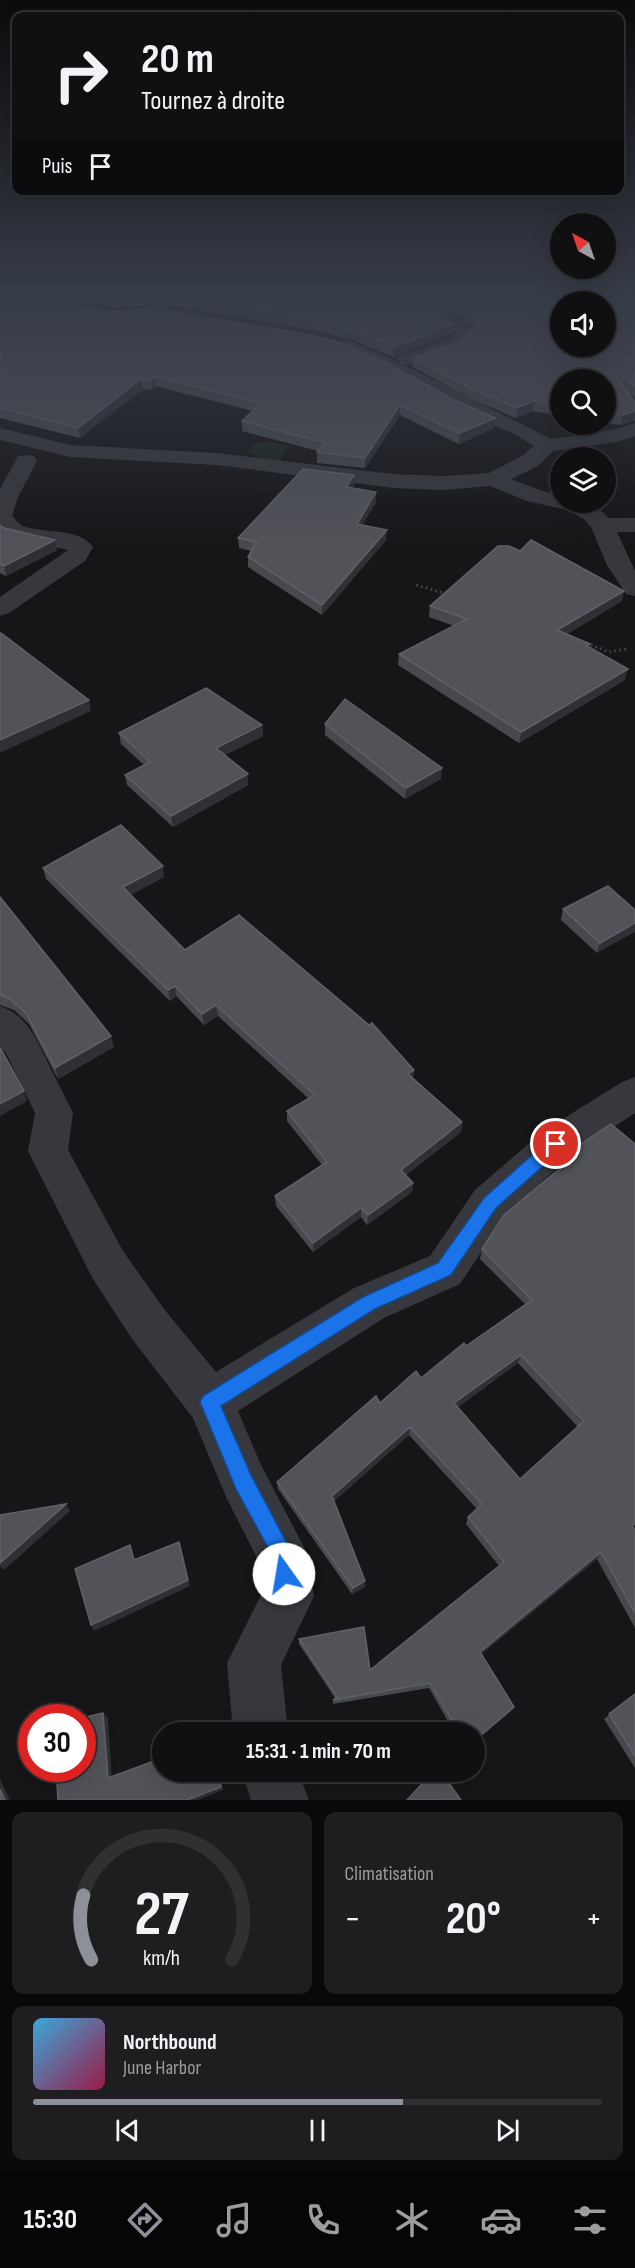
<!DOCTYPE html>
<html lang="fr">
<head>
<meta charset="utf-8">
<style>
  :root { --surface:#101012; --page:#1e1e20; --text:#f1f3f6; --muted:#9c9d9f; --line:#303032; --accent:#8c9099 }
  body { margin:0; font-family:"Sofia Sans Condensed",sans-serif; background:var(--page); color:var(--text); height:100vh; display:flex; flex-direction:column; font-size:22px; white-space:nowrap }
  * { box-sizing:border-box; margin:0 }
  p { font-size:20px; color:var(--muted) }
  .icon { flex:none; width:33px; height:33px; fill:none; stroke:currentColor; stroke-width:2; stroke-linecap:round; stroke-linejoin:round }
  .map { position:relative; height:1800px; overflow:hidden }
  .side { display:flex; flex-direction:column; gap:12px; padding:12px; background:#09090a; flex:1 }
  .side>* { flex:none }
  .banner { position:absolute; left:12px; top:12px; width:612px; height:183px; border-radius:12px; box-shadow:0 6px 24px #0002,0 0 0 2px var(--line); background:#101012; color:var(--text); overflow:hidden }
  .needle { width:39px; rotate:320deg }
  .fabs { position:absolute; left:550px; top:213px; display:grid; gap:12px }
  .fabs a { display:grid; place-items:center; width:66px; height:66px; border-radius:50%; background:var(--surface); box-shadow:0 6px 24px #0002,0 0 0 2px var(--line); font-size:30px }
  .speed { position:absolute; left:18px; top:1704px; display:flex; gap:12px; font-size:30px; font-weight:700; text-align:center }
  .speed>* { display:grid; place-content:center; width:78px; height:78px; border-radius:50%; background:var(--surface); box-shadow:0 6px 24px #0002,0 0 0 2px var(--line); line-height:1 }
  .speed .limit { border:9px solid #d22; background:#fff; color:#111 }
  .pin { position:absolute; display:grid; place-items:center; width:51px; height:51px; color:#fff; margin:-26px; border:3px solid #fff; border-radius:50%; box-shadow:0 2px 6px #0007 }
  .me { position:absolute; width:66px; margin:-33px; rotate:347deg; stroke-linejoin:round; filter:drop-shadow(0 0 4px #0008) }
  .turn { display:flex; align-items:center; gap:21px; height:126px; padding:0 30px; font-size:27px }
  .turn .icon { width:78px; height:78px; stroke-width:2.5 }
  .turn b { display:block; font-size:42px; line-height:51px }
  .then { display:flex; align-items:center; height:57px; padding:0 30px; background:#0003; gap:12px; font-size:22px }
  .big { font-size:45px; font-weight:700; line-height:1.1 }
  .side .widget { flex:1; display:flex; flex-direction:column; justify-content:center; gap:9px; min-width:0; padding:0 21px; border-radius:12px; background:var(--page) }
  .side .dial { align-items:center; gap:0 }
  .dial svg { height:156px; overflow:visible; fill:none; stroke:var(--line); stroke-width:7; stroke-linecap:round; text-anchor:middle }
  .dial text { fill:var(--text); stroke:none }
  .song { display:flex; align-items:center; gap:18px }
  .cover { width:72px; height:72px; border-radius:9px; background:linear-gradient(135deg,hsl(200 70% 55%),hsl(340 70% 35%)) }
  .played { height:6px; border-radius:3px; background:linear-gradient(90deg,var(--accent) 65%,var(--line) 65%) }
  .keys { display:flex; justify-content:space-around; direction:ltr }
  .heat { display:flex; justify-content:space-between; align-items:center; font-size:33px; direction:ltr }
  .side .tiles { flex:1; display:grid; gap:12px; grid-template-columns:1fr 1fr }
  .widget:last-child { grid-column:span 2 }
  .trip { position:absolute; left:152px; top:1722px; width:333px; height:60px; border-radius:30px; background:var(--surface); box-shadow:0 6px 24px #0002,0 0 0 2px var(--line); font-weight:700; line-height:60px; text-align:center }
  .tab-bar { display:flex; height:96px; justify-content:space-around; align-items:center; background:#060607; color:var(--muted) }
  .tab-bar .icon { width:42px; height:42px }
  .tab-bar .on { color:var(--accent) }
  .tab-bar b { font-size:27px; color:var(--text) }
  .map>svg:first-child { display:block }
</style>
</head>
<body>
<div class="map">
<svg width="635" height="1800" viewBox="0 0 635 1800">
  <rect width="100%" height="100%" fill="#161618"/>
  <path fill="#1e261f" d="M273 442 290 446 279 460 269 461 245 451 255 445V443Z"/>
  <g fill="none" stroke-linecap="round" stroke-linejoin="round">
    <path stroke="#3d3f44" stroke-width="3" stroke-dasharray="2 3" stroke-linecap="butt" d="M416 585 447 594
      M586 643 609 652 627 649"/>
    <path fill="#37383d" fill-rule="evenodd" d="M151 295H168L170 298 165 315H153L150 311 153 299Z
      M412 295H430L443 307C480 294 545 289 583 298L585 302H561V306C525 303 488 302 453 315L477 332 464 346 414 364H402L551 439 612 430 635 423V436L616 442 553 451 538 466 511 479 542 491 561 495V502C581 502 595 501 608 518H635V532H617L635 571V596L626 594 607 565 591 527 584 519 567 510 527 501 490 486 443 490 393 488 217 465 70 457 0 440V428L70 445 217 453 393 474 443 476 489 473 522 456 534 446C510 429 481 421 454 408 415 388 378 365 338 349L335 345 338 341H350L400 363 398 360 400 356 452 338 457 333 434 318Z
      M26 455 34 456 37 461 18 497 12 516C15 519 19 524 23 526 44 534 79 527 93 547L85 561 9 613 0 616V597L68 550 7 536 0 530V489L18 456Z
      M0 1006C18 1012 30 1026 38 1043L73 1113 68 1150 123 1251 164 1309 216 1372 354 1288 430 1256 475 1190 542 1132 622 1082 635 1077V1113L570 1156 505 1216 460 1284 384 1318 238 1411 261 1465 306 1551 314 1596 281 1665 288 1732H233L227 1663 262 1593 256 1556 227 1499 193 1418 132 1339 93 1279 34 1163 28 1151 35 1113 6 1053 0 1046Z
      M242 1772H298L309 1800H251Z"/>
  </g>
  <path fill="#47494d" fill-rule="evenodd" d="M0 295 35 302 454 400 496 418 494 428 459 444 400 415 365 468 317 463V452L318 451 242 431V421L253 411 155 386 152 390 143 389 80 438 0 418Z
    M35 295H419L453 333 393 357 353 340 320 331 208 311 159 304 114 307 84 301 39 297Z
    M433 295H486L475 297 444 304Z
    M564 295H611L606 296 608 301 635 298V398L628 392 635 402V422L634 421 621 425 606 423V380H561V416L532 411 516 418 469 398 413 367 414 358 457 342 475 328 458 316 459 307 562 299Z
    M354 485 352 488 376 502 362 525 386 540 322 615 248 567V557L251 551 239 548 238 538Z
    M0 525 4 528 57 550 6 576 0 573Z
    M622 601 567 634 589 648 625 680 519 743 398 665 399 654 454 626 429 617 430 606Z
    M325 724 441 779 405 799 325 735Z
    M262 725 263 736 225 755 248 774V785L173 827 127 785 125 775 144 765 121 744 119 733Z
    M43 868 164 877 130 895 185 950 414 1070 413 1078 462 1122 461 1132 406 1175 413 1183 412 1192 367 1225 361 1217 313 1252 276 1206 275 1196 322 1165 287 1121V1111L309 1099 218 1016 204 1025 176 996 170 1001 46 879Z
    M0 897 114 1047 58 1079 29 1024 14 1010 0 1005Z
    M563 909 635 910 597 953 561 920Z
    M635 1144V1525L633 1527 635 1530V1628L597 1559 481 1654 511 1711 474 1732H454L429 1688 333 1704V1700L335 1698 299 1644V1639L370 1670 499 1566 466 1524 468 1517 477 1509 409 1435 334 1501 365 1587 352 1594 278 1489 277 1482 380 1403 421 1378 525 1304 480 1259 482 1249 564 1165 567 1155ZM518 1363 578 1427 520 1479 458 1407Z
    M635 1694V1768L604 1719Z"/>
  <path fill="#2f3033" d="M444 295H486L475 297 444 304Z
    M454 324 453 333 393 357 394 347Z
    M154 376 155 386 152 390 151 380Z
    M141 379 143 389 80 438 78 428Z
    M534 401 532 411 516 418 517 408Z
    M400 405V415L365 468V458Z
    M635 411 634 421 621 425 623 415Z
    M496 418 494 428 459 444 460 433Z
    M354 475V485L346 497V487Z
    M376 492V502L357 535V524Z
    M387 530 386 540 322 615V605Z
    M55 540 57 550 6 576 4 566Z
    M624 591 622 601 555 641 557 630Z
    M628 669 625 680 519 743 521 732Z
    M89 700 91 711 0 753V740Z
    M262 725 263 736 217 759 216 748Z
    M442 768 441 779 405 799 406 788Z
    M248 774V785L173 827 171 816Z
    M163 866 164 877 125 898 123 887Z
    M635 923V932L597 953 600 943Z
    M175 986 176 996 170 1001 168 990Z
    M216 1005 218 1016 204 1025 202 1014Z
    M111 1036 114 1047 58 1079 55 1068Z
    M414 1070 412 1081 408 1074Z
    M24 1091 27 1101 0 1116V1104Z
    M462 1122 461 1132 400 1180 401 1170Z
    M413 1183 412 1192 367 1225 368 1215Z
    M361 1208V1217L313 1252V1243Z
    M521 1355 518 1363 452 1411 454 1403Z
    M410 1427 409 1435 332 1503V1496Z
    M66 1504 70 1511 4 1570 0 1566V1563Z
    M179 1542 190 1586 94 1631 91 1625Z
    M601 1552 597 1559 478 1657 480 1652Z
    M365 1581V1587L352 1594 353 1588Z
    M514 1707 511 1711 474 1743V1741Z
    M103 1713 108 1718 112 1782 108 1778Z
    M218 1772H219L223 1790 198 1800H187Z
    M0 1779 10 1800H5L0 1789Z"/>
  <path fill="#525359" stroke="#5f6168" stroke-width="1.5" fill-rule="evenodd" d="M0 295H12L35 302 82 306 112 312 158 309 311 335 339 342 385 362 454 400 496 418 460 433 400 405 365 458 317 452 326 443 242 421 261 403 154 376 151 380 141 379 78 428 0 408Z
    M102 295H147L113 297Z
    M163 295H419L433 310 454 324 394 347 353 330 320 321 208 301Z
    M564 295H605L608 301 635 298V386L608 366 635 402V411L623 415 606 412V380H561V405L534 401 517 408 470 388 414 358 457 342 480 324 479 321 459 307 491 299H562ZM561 302H606V346H561Z
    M303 469 354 475 346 487 376 492 357 524 387 530 322 605 248 557 256 542 238 538Z
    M0 525 4 528 55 540 4 566 0 564Z
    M531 540 624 591 557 630 590 644 587 646 628 669 521 732 399 654 467 619 430 606 498 546H509L520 551Z
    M0 633H1L89 700 0 740Z
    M206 688 262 725 216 748 248 774 171 816 125 775 150 762 119 733Z
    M345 699 442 768 406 788 325 724Z
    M121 825 163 866 123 887 185 950 239 915 369 1025 372 1023 414 1070 408 1074 462 1122 401 1170 413 1183 368 1215 361 1208 313 1243 275 1196 327 1162 287 1111 315 1095 216 1005 202 1014 175 986 168 990 43 868Z
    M608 886 635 910V923L600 943 563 909Z
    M0 897 111 1036 55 1068 26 1013 10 999 0 995Z
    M0 1047 24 1091 0 1104Z
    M611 1124 635 1144V1523L632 1526 635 1530V1613L601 1552 480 1652 514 1707 474 1741V1732H459L430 1683 333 1700 337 1697 299 1639 364 1627 370 1670 504 1562 468 1517 482 1504 410 1427 332 1496 365 1581 353 1588 277 1482 376 1396 380 1403 416 1371 421 1378 464 1343 466 1346 532 1300 482 1249 504 1215 571 1159 567 1155 575 1148ZM521 1355 584 1421 520 1479 454 1403Z
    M66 1504 0 1563V1515Z
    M179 1542 188 1580 91 1625 75 1569 130 1545 134 1560Z
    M635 1694V1756L609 1714Z
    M103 1713 108 1778 162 1758V1772H218L221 1787 187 1800H58L56 1768H82V1718Z
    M433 1772H441L461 1800H407Z
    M0 1789 5 1800H0Z"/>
  <linearGradient id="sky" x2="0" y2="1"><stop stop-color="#0c0c0d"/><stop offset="0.54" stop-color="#363c48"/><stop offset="1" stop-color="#363c48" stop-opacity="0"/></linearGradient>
  <rect width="635" height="547" fill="url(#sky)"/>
  <path fill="#1a73e8" stroke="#114b97" stroke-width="1.5" d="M556 1137 561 1139 564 1144 561 1150 496 1208 451 1275 375 1309 221 1406 251 1475 291 1551 295 1574 292 1581 284 1584 277 1581 271 1553 236 1489 200 1402 203 1396 363 1297 438 1263 484 1198 550 1139Z"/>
</svg>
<div class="fabs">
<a><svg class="needle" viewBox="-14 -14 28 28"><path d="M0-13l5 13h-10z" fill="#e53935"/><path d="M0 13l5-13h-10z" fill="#9c9d9f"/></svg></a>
<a><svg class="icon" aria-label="sound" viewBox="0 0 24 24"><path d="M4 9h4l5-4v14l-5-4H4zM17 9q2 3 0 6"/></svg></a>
<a><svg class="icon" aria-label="search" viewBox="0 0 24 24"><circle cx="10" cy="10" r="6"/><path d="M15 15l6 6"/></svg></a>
<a><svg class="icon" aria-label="layers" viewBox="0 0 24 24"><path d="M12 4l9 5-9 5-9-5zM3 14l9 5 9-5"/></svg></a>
</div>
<div class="speed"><div class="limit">30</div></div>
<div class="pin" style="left:556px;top:1144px;background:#d93025"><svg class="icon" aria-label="arrive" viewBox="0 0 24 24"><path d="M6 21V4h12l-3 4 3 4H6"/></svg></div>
<svg class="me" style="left:284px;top:1574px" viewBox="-20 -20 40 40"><circle r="19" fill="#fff"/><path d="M0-13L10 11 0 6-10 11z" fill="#1a73e8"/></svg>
<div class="trip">15:31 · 1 min · 70 m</div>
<div class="banner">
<div class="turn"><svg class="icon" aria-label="right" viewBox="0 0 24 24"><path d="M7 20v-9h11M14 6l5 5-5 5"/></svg><div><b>20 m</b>Tournez à droite</div></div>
<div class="then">Puis<svg class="icon" aria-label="arrive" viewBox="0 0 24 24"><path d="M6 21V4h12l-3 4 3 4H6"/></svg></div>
</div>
</div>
<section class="side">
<div class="tiles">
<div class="widget dial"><svg viewBox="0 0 100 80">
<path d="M14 69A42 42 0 1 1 86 69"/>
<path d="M14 69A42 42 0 0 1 10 36" stroke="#8c9099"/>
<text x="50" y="56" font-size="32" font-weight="700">27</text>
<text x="50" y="72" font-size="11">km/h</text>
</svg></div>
<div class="widget"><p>Climatisation</p>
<div class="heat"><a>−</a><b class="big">20°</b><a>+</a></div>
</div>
<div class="widget">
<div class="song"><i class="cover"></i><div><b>Northbound</b><p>June Harbor</p></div></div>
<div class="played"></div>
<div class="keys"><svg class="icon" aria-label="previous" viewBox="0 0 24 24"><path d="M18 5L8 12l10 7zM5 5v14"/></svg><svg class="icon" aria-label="pause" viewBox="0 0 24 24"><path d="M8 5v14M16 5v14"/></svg><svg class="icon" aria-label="next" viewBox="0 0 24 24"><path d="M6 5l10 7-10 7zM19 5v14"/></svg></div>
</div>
</div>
</section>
<nav class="tab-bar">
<b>15:30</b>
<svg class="icon on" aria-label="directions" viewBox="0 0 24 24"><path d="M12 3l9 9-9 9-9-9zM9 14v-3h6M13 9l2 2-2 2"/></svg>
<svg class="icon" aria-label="music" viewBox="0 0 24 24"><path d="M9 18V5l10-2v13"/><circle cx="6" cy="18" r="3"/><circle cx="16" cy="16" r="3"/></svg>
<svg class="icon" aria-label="phone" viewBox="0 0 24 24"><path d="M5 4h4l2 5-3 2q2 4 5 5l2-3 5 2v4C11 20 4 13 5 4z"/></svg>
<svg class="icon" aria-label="climate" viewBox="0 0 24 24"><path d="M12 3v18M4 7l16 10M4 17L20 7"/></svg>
<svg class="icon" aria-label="car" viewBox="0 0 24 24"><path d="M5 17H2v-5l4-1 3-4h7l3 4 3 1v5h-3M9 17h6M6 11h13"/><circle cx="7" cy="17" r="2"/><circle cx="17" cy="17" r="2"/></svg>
<svg class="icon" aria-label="filters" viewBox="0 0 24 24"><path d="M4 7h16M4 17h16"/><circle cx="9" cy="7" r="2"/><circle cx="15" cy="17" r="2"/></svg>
</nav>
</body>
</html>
